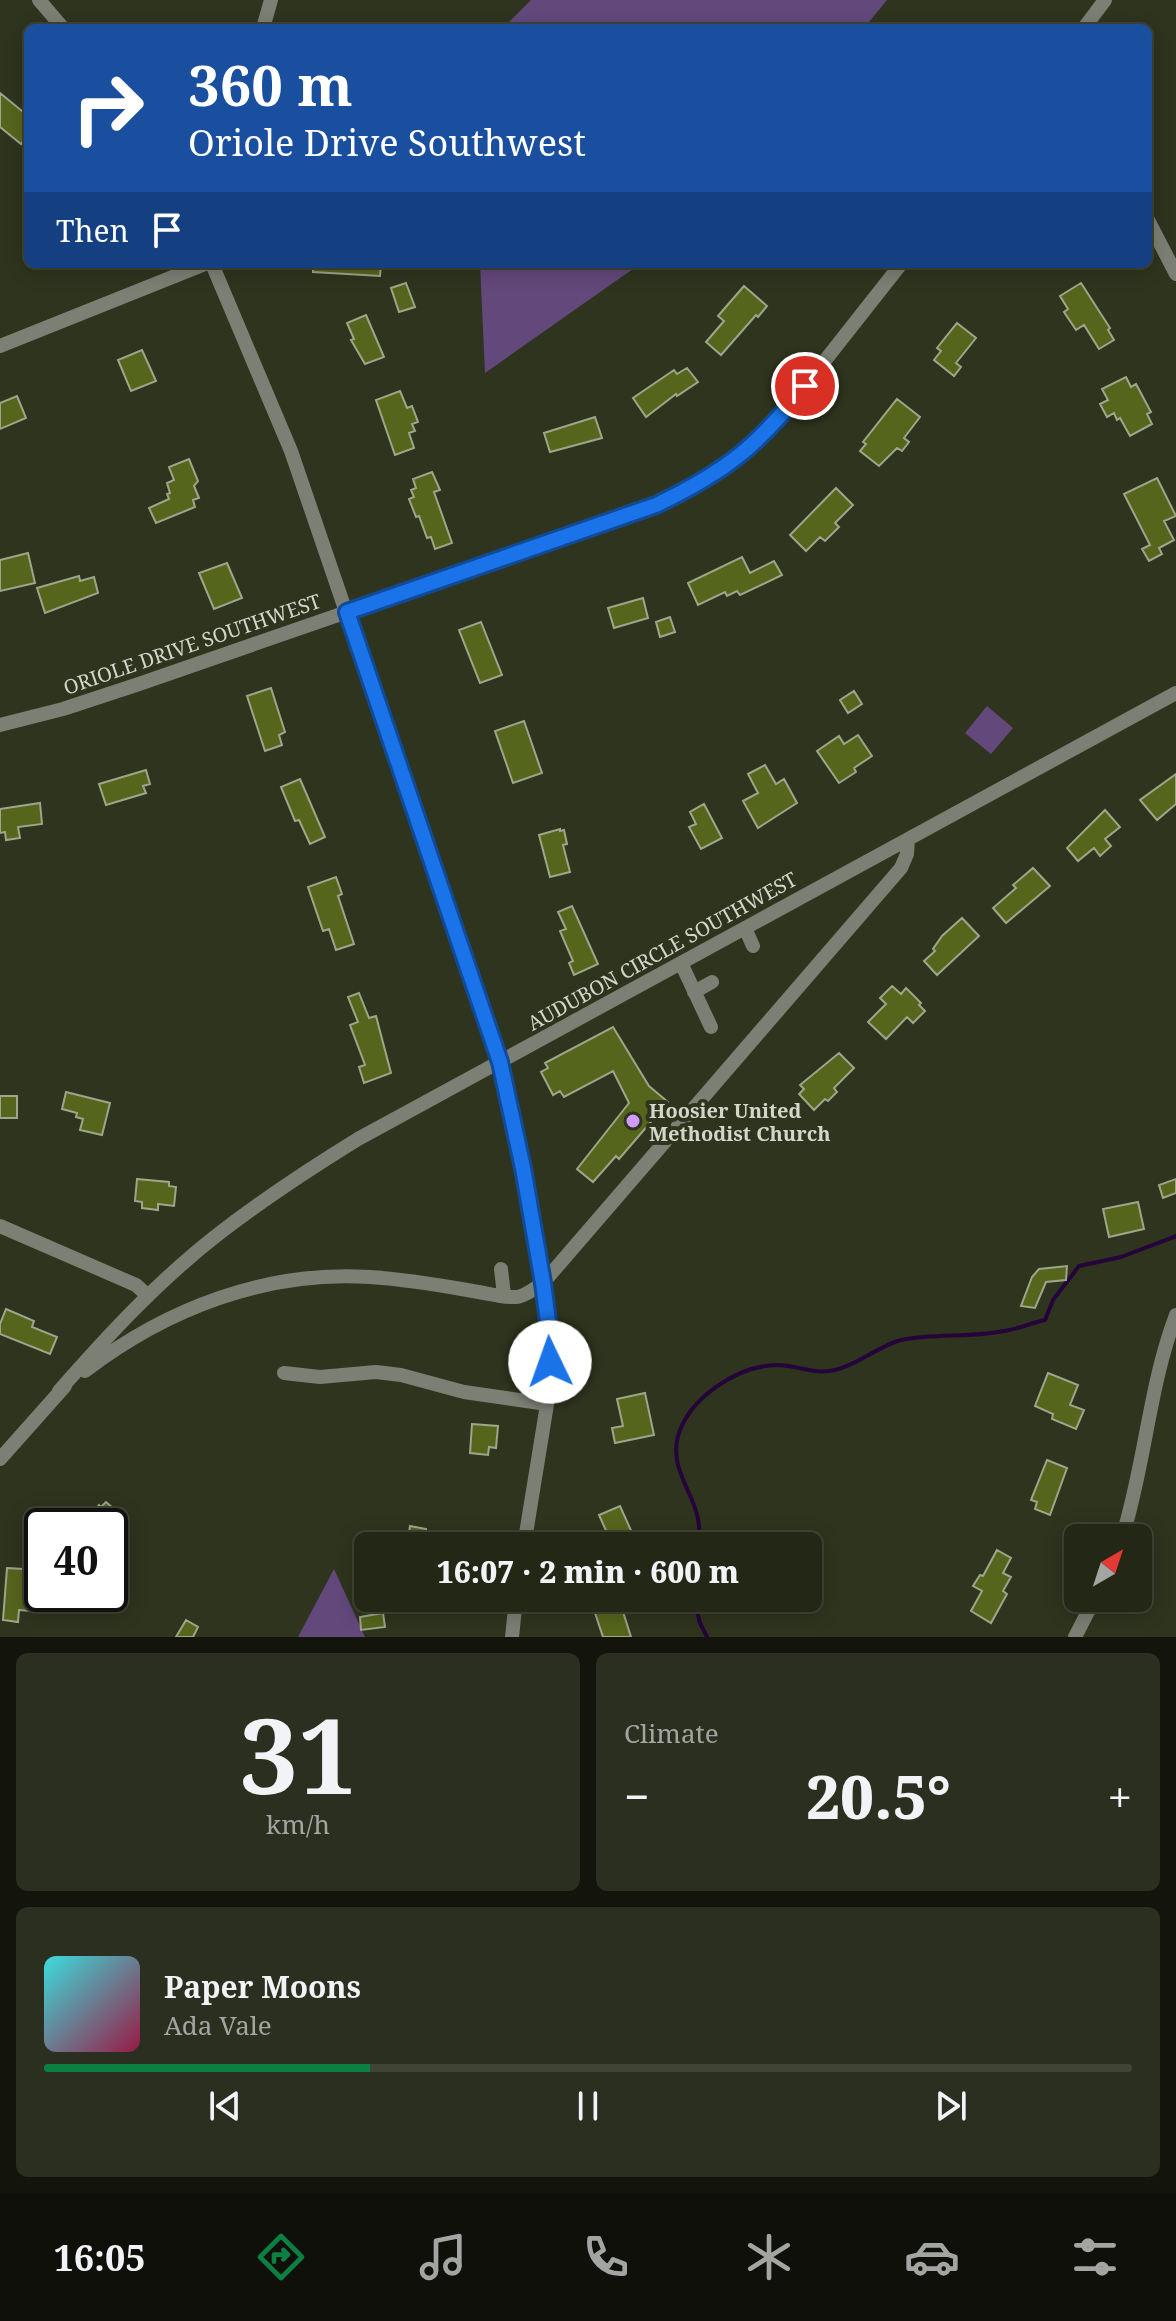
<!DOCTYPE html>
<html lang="en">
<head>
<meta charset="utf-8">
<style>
  :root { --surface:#222716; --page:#2a2f1f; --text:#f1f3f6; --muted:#a2a5a1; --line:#3f4435; --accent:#0b8043 }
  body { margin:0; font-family:"Noto Serif",serif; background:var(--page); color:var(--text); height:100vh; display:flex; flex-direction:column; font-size:30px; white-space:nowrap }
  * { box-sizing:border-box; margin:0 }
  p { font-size:26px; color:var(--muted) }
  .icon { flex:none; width:44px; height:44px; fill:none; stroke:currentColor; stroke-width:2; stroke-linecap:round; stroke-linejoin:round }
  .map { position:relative; height:1637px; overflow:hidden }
  .drawer { display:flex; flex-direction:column; gap:16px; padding:16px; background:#13150c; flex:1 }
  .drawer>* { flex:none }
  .top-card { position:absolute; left:24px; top:24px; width:1128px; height:244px; border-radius:12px; box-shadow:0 4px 20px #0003,0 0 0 2px var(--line); background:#1a4fa0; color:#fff; overflow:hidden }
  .needle { width:52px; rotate:39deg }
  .fabs { position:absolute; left:1064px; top:1524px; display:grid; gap:16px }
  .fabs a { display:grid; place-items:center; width:88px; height:88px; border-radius:12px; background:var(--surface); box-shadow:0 4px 20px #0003,0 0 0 2px var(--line); font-size:40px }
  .speed { position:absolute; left:24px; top:1508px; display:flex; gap:16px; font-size:40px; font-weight:700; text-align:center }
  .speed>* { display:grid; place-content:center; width:104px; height:104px; border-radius:50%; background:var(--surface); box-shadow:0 4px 20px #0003,0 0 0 2px var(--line); line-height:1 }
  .speed .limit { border:4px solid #111; border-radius:12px; background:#fff; color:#111 }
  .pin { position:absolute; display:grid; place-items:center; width:68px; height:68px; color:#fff; margin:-34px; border:4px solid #fff; border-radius:50%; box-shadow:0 2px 8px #0007 }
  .me { position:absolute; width:88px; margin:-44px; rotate:357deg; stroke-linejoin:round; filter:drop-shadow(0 0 6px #0008) }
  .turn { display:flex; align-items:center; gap:28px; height:168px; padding:0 32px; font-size:36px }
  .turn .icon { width:104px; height:104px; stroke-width:2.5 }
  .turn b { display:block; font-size:56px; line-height:68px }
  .then { display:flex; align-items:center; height:76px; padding:0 32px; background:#0003; gap:16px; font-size:30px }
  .big { font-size:60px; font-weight:800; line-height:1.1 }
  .drawer .widget { flex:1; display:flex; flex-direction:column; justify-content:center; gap:12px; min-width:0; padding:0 28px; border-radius:12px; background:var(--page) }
  .drawer .dial { align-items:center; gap:0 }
  .dial b { font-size:104px; line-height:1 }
  .song { display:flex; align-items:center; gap:24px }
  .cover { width:96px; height:96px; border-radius:12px; background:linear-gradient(135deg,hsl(180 70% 55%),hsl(340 70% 35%)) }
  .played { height:8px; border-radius:4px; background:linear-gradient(90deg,var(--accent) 30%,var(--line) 30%) }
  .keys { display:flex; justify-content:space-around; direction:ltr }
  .heat { display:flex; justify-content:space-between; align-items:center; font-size:44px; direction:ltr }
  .drawer .tiles { flex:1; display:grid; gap:16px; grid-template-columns:1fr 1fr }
  .widget:last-child { grid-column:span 2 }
  .trip { position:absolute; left:354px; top:1532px; width:468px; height:80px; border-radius:12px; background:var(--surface); box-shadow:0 4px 20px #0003,0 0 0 2px var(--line); font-weight:800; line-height:80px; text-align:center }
  .tabs { display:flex; height:128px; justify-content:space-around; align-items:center; background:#0e1009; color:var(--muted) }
  .tabs .icon { width:56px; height:56px }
  .tabs .active { color:var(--accent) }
  .tabs b { font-size:36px; color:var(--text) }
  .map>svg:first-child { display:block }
</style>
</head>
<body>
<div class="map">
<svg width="1176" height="1637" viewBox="0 0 1176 1637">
  <rect width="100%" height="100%" fill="#2e341e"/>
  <path fill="#63487c" d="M531 0H887L864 28H503Z
    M480 264H640L485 373Z
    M987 706 1013 728 991 754 965 733Z
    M334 1569 365 1637H298Z"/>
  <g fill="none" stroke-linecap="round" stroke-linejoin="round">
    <path stroke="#25043b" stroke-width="4" d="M697 1546C709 1503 667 1478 678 1436 689 1398 737 1366 776 1365 797 1365 814 1375 835 1370 858 1365 878 1346 901 1340 934 1333 970 1338 1004 1331 1018 1329 1031 1323 1045 1320L1053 1300 1079 1266 1121 1257 1176 1236
      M694 1598 700 1623 707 1637"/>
  </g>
  <path fill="#56651c" stroke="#9ea58b" stroke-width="2" d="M0 93 28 116V135L21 144 0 127Z
    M313 264H381L380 276 313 272Z
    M406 283 415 307 399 312 391 288Z
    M1081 283 1110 328 1108 330 1114 340 1099 349 1084 325 1076 330 1064 312 1068 309 1060 296Z
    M744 286 767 306 758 317 756 315 721 355 706 342 724 321 718 316Z
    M366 315 384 357 365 364 351 340 354 339 347 323Z
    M957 323 976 338 956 363 961 367 954 376 934 360 941 351 937 348Z
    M142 350 156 381 131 391 118 360Z
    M687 368 698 382 677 396 676 394 646 417 633 398 674 370 677 374Z
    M1126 377 1131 387 1136 384 1151 412 1147 414 1152 424 1130 436 1120 418 1117 420 1114 413 1107 417 1100 404 1108 400 1102 389Z
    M400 391 407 408 412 406 418 422 412 424 415 431 409 433 414 448 395 455 376 400Z
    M17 396 26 418 0 429V403Z
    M897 399 920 417 904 438 909 442 902 451 897 448 879 466 860 451 866 444 863 442Z
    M595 417 602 438 550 452 544 433Z
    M189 459 198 481 194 486 199 498 193 500 195 507 156 523 149 508 169 499 167 494 170 493 167 483 174 480 169 467Z
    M432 472 440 490 434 492 452 543 435 549 431 537 427 538 419 516 416 517 409 499 414 497 411 490 416 488 413 479Z
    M1157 478 1176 516 1164 521 1174 540 1159 548 1162 554 1149 561 1142 549 1150 545 1124 494Z
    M836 488 853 505 835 523 839 527 825 541 820 537 806 551 790 535Z
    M28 553 35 583 0 591V560Z
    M742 557 750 573 774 561 782 575 740 595 737 591 727 596 725 592 698 605 688 583Z
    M227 563 242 598 214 609 199 573Z
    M79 576 80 581 94 577 98 593 45 613 37 588Z
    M643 598 648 618 614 628 608 608Z
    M670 617 675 632 660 637 656 622Z
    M481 622 502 675 480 683 459 630Z
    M271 688 285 732 279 735 282 745 265 751 247 696Z
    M854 691 862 704 848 713 840 700Z
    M524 721 542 773 513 783 495 731Z
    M858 735 872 756 854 768 856 772 839 783 817 751 839 736 844 744Z
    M765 765 776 784 784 779 797 803 758 828 743 801 758 793 748 774Z
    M146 770 150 784 143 786 146 793 106 805 99 784Z
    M1176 774V804L1157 820 1140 800Z
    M300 779 325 837 310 844 299 820 295 821 281 787Z
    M40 803 42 824 18 827 20 838 6 840 5 832 0 833V809Z
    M704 804 722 838 701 849 689 827 696 824 690 812Z
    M1105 810 1120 827 1105 839 1111 846 1100 856 1094 848 1078 861 1067 848Z
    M560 829V831L564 830 567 844 563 845 570 872 550 877 539 835Z
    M1033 868 1050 886 1006 923 993 908 1016 888 1013 885Z
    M336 877 342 894 338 896 354 944 336 950 329 929 323 931 308 887Z
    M572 906 598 964 574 975 569 963 573 961 560 931 566 929 558 912Z
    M962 918 979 936 937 975 924 961 935 951 933 949 942 936Z
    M892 986 901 994 906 988 921 1003 919 1005 925 1011 913 1023 907 1017 886 1039 868 1022 886 1004 880 998Z
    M359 993 369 1018 376 1016 391 1073 364 1083 359 1067 365 1065 350 1025 358 1022 348 997Z
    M613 1027 649 1086 668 1102 619 1159 616 1156 593 1182 577 1169 629 1103 613 1071 564 1097 560 1091 553 1095 541 1072 548 1068 545 1063Z
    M839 1053 854 1068 834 1088 837 1092 828 1101 825 1099 814 1110 799 1094 804 1089 800 1085Z
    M66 1092 110 1103 102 1135 80 1130 83 1119 76 1117 77 1113 62 1109Z
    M0 1096H17V1118H0Z
    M137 1179 169 1182V1186L176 1187 174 1206 158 1204V1210L142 1208V1202L135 1201Z
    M1176 1179V1193L1163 1198 1159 1185Z
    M1138 1202 1144 1229 1109 1237 1103 1209Z
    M1067 1266 1066 1280 1046 1282 1035 1308 1021 1306 1032 1277 1039 1269Z
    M6 1309 34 1321 32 1327 57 1337 50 1354 0 1334V1324Z
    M1048 1373 1078 1385 1070 1405 1084 1410 1076 1429 1052 1419 1053 1414 1035 1406Z
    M645 1393 654 1435 615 1443 612 1428 623 1426 617 1399Z
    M472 1424 498 1426 496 1448 489 1447 488 1455 470 1453Z
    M1047 1460 1067 1468 1050 1515 1035 1509 1037 1502 1031 1500Z
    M106 1502 122 1516 113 1526H80L99 1505 101 1507Z
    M620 1506 638 1546H613L599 1515Z
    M410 1526 426 1529 423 1546H407Z
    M997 1550 1011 1558 1003 1573 1011 1577 1003 1591 1007 1594 991 1623 971 1611 982 1591 973 1586 980 1575 983 1576Z
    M7 1568 39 1570 38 1580H42V1594H45L43 1612 19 1610 18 1622 3 1620Z
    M619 1599 631 1637H603L593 1607Z
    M383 1613 385 1627 361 1630 360 1617Z
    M186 1620 198 1627 193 1637H176Z"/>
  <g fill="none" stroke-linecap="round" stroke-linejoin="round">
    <path stroke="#7b7f74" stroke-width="14" d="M39 0 63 28
      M263 28 271 0
      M1084 28 1105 0
      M1148 220 1176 274
      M212 264 291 451 500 1062 523 1168 550 1338V1386L524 1546
      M0 346 205 264
      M0 725 63 709 139 684 656 505 700 484 736 460 760 438 786 410 901 264
      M745 928 753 946
      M681 963 711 1027
      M694 992 712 982
      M0 1226 136 1285 148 1296
      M501 1269 504 1295
      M85 1371C166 1309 266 1270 370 1277 405 1279 439 1285 473 1291 487 1293 503 1298 516 1297 524 1297 535 1288 543 1283L901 868 907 854 908 839
      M284 1373 320 1377 376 1372 401 1375 464 1392 547 1404
      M59 1391C109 1334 161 1278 221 1232 265 1198 311 1168 358 1139L1176 693
      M0 1459 65 1386
      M1122 1538C1145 1465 1149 1386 1176 1315
      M512 1637 516 1598
      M1075 1637 1095 1598"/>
  </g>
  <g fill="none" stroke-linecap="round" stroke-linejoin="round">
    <g stroke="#114b97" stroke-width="20">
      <path id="route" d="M550 1362V1338L543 1283 523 1168 500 1062 347 612 656 505C725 472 758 446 805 386"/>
    </g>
    <use href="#route" stroke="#1a73e8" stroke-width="14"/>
  </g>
  <circle fill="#d09dff" stroke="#2e341e" stroke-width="3" cx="633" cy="1121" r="8"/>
  <g text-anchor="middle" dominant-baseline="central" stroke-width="8" stroke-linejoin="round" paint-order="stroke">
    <g font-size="20" fill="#d3d7ca" stroke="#2e341e">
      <text transform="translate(192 644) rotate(-19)">ORIOLE DRIVE SOUTHWEST</text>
      <text transform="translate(662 951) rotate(-29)">AUDUBON CIRCLE SOUTHWEST</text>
    </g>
    <g font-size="20" font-weight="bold" fill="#d3d7ca" stroke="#2e341e" text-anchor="start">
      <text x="649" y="1110">Hoosier United<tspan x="649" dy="23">Methodist Church</tspan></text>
    </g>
  </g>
</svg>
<div class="fabs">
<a><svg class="needle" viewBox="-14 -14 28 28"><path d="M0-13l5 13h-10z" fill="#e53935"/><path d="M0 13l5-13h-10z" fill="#a2a5a1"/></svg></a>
</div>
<div class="speed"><div class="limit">40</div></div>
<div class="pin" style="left:805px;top:386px;background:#d93025"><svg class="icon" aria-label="arrive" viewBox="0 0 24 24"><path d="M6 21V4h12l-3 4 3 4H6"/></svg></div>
<svg class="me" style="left:550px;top:1362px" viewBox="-20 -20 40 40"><circle r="19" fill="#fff"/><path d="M0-13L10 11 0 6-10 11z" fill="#1a73e8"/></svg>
<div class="trip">16:07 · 2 min · 600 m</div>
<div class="top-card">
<div class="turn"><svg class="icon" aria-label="right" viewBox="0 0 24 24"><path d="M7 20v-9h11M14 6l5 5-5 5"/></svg><div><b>360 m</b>Oriole Drive Southwest</div></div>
<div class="then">Then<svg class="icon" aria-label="arrive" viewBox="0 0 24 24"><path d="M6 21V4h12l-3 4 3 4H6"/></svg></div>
</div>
</div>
<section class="drawer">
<div class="tiles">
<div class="widget dial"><b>31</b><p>km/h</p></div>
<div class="widget"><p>Climate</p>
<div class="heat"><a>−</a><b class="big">20.5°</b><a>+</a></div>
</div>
<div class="widget">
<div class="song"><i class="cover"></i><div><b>Paper Moons</b><p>Ada Vale</p></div></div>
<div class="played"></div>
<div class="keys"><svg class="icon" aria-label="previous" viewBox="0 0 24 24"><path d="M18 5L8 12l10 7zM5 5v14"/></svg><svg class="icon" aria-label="pause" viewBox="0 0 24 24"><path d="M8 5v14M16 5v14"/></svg><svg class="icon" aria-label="next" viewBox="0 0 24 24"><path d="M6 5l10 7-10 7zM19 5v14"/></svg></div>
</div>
</div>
</section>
<nav class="tabs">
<b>16:05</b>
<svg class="icon active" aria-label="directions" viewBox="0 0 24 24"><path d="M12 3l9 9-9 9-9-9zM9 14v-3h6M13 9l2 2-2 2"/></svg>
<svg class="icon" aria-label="music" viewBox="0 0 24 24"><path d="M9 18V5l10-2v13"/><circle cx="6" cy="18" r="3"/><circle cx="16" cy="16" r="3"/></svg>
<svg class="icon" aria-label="phone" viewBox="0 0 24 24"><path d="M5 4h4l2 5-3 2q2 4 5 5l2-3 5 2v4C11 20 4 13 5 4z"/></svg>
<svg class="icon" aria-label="climate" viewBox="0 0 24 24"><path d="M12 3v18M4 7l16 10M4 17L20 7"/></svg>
<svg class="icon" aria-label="car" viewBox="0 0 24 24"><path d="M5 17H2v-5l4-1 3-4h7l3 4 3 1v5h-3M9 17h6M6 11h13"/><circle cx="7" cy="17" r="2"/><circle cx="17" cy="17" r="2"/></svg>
<svg class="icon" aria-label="filters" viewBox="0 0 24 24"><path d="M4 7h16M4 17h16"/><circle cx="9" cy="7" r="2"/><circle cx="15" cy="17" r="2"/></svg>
</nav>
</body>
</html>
